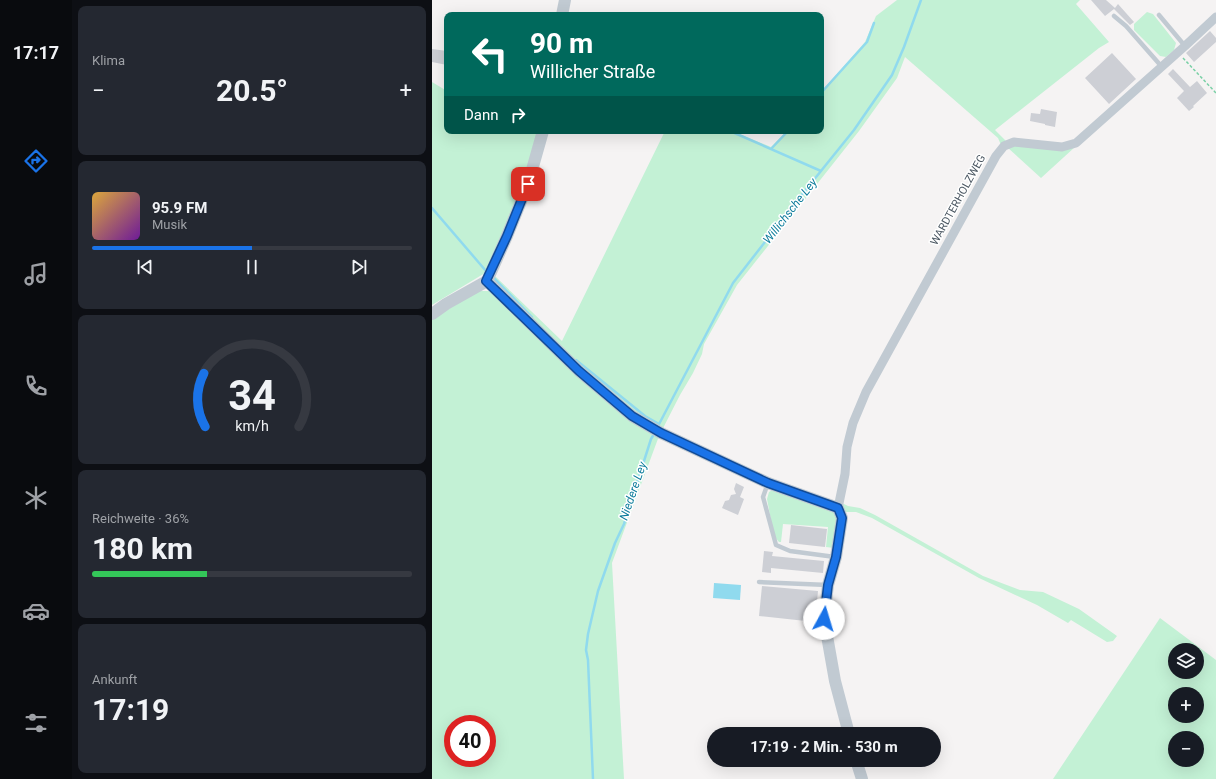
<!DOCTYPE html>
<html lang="de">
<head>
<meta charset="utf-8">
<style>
  :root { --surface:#171b24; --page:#242831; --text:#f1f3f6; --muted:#9ea1a6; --line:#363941; --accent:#1a73e8 }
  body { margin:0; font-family:Roboto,sans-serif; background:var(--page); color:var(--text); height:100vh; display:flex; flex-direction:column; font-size:15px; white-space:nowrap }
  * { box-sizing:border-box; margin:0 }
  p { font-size:13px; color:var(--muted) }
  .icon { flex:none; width:22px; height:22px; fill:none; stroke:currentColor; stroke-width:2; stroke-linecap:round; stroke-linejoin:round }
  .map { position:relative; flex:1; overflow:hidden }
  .drawer { display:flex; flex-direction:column; gap:6px; padding:6px; background:#0d0f14; width:360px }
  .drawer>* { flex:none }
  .top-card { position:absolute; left:12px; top:12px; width:380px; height:122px; border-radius:8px; box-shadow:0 4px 16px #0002; background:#00695c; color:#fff; overflow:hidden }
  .tools { position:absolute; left:736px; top:643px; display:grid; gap:8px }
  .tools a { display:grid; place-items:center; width:36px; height:36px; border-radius:50%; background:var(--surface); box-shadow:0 4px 16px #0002; font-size:20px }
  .speed { position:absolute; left:12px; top:715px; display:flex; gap:8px; font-size:20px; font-weight:700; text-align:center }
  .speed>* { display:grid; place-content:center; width:52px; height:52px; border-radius:50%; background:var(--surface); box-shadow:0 4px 16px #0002; line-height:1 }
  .speed .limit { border:6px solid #d22; background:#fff; color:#111 }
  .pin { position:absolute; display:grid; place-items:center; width:34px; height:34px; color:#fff; margin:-17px; border-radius:8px; box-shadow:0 2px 6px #0006 }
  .me { position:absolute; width:44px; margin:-22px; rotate:6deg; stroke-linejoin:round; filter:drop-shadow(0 0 3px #0008) }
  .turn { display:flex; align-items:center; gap:14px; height:84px; padding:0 20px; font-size:18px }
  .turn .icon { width:52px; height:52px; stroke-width:2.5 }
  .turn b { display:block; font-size:28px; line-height:34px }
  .then { display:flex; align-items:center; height:38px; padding:0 20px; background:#0003; gap:8px; font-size:15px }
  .big { font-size:30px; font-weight:700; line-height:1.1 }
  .drawer .widget { flex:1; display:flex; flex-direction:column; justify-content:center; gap:6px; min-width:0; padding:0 14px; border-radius:8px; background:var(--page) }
  .drawer .dial { align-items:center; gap:0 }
  .dial svg { height:104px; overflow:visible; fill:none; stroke:var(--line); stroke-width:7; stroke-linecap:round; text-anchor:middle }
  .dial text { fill:var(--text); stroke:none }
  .song { display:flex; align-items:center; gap:12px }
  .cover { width:48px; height:48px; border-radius:6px; background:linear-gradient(135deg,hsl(40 70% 55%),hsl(280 70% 35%)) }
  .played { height:4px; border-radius:2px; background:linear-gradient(90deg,var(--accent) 50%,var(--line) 50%) }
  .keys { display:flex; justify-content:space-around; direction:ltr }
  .heat { display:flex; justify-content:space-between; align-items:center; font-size:22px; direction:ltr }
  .charge { height:6px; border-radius:3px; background:linear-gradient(90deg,#34c759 36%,var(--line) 0) }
  .trip { position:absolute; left:275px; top:727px; width:234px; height:40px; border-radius:20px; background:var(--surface); box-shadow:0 4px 16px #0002; font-weight:700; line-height:40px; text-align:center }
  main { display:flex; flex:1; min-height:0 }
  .tabs { display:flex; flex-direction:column; width:72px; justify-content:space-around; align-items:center; background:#090b0e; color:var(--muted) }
  .tabs .icon { width:28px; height:28px }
  .tabs .active { color:var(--accent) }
  .tabs b { font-size:18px; color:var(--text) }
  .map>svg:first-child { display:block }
</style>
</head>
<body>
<main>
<nav class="tabs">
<b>17:17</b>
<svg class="icon active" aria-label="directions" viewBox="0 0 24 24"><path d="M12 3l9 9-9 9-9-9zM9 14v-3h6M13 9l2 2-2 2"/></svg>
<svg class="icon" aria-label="music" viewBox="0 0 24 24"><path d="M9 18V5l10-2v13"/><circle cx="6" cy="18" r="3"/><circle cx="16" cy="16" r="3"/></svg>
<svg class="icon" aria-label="phone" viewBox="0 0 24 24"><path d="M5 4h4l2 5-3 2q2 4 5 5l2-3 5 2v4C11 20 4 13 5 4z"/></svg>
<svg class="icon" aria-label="climate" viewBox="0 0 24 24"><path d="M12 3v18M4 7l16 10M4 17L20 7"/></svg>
<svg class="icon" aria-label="car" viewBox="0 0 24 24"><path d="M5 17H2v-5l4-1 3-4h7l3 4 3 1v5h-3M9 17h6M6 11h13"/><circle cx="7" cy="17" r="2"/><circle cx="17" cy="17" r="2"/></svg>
<svg class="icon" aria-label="filters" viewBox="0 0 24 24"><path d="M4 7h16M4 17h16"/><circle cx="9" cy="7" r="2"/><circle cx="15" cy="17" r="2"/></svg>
</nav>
<section class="drawer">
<div class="widget"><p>Klima</p>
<div class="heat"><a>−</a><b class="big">20.5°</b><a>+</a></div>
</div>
<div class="widget">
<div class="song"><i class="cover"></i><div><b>95.9 FM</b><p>Musik</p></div></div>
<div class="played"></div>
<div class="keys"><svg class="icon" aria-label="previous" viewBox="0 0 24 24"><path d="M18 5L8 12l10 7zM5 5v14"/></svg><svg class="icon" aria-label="pause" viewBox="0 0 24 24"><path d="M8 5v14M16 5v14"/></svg><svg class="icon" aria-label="next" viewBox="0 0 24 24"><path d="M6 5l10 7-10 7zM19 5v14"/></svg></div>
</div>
<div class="widget dial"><svg viewBox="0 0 100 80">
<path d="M14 69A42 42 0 1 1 86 69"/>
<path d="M14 69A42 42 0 0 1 13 28" stroke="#1a73e8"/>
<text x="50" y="56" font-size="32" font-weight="700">34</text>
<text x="50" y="72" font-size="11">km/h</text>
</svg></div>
<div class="widget"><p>Reichweite · 36%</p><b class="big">180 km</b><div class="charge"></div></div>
<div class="widget"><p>Ankunft</p><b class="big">17:19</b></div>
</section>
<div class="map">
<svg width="784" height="779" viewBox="0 0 784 779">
  <rect width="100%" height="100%" fill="#f5f3f3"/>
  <path fill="#c3f1d5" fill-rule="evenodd" d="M465 0H648L644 4 677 42 667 48 563 130 574 141 569 145 566 138 473 57 465 78 427 131 305 285 272 344 270 354 261 373 248 395 227 436 180 563 192 779H0V319L46 291H57L180 396 59 282 61 276 64 277 130 341 233 131H300L339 147 355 131H389V92L433 42 444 16ZM21 724H55V758H21Z
    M715 12 721 14 744 43 742 50 734 57 728 56 702 30V24Z
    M0 82 15 91V131H106L92 183 53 273 0 305Z
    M582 145 643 147 609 178 575 147Z
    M342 489 405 512 402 548 394 547 396 527 351 524 349 542H347L342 536 335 499 337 492Z
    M410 503 416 506 428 508 443 515 551 576 588 590 611 592 647 609 685 636 681 641 675 642 639 620 636 623 605 605 547 578 440 518 424 512H414L413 514Z
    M728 618 784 660V779H621ZM743 650H765V672H743ZM743 694H765V716H743ZM743 738H765V760H743Z"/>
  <path fill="#90daee" d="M282 583 309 585 308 600 281 598Z"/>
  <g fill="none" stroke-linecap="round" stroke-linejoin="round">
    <path stroke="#90daee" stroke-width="2.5" d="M389 93 435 42 442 23
      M298 131 389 171
      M339 149 356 131
      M0 208 54 271
      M61 277 100 317
      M144 360 213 416 227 424
      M225 428 301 283 368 197 422 130 460 75 472 47 489 0
      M161 779 156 660 154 650 156 634 166 591 183 543 192 524 219 439 222 434"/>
  </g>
  <path fill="#cdcfd5" d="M659 0H674L683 8 686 4 702 22 698 25 682 9 673 16Z
    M778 31 784 38V42L762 62 754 53Z
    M0 49 15 51V65L0 62Z
    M680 53 704 79 677 104 653 78Z
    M741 69 758 87 765 81 775 93 761 106 762 107 757 111 745 98 752 91 736 74Z
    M609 109 625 112 623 127 613 125V124L598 121 599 113 608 114Z
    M304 483 312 487 308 497 312 499 306 515 290 508 293 501 297 500 299 495 304 494 302 489Z
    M359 525 395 529 393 547 357 543Z
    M332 551 341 552 340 556 392 561 391 573 339 568V573L330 572Z
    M330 586 386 591 383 622 327 616Z"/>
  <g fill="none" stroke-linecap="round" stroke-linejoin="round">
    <path stroke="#7ad0a6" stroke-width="1.5" stroke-dasharray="3 2" stroke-linecap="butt" d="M751 58 784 93"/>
    <path stroke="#c1cad2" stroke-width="4.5" d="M727 15 753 46
      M682 16 694 26 730 67
      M336 483 331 497 344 545 358 551 403 557
      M327 582 396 585"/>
    <path stroke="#c1cad2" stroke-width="9" d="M406 508 413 474 415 447 421 423 434 392 564 156 572 146 582 142 630 147 644 143 753 46 784 17"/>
    <path stroke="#c1cad2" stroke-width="12" d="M130 15 133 0
      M55 281 147 371 200 416 229 433 336 483 406 508 410 518 404 557 396 585 392 619 403 681 417 734
      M0 314 14 304 55 281 75 236 96 184 111 131
      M424 760 430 779"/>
  </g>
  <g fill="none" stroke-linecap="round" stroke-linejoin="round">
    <g stroke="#114b97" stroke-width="10">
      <path id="route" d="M96 184 75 236 54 281 147 371 200 416 229 433 336 483 406 508 410 518 404 557 396 585 392 619"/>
    </g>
    <use href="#route" stroke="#1a73e8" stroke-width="7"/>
  </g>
  <g text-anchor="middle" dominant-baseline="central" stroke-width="3" stroke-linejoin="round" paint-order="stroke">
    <g font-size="11" fill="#4a5661" stroke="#fff">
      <text transform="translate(526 200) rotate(-61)">WARDTERHOLZWEG</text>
    </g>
    <g font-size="12" font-style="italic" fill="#0c7c9b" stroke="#fff">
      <text transform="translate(358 211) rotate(-52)">Willichsche Ley</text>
      <text transform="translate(201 491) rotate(-71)">Niedere Ley</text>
    </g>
  </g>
</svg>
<div class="tools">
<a><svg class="icon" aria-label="layers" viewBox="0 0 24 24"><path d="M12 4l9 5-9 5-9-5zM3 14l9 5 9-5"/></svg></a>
<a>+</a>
<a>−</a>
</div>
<div class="speed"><div class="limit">40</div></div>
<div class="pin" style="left:96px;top:184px;background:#d93025"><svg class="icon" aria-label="arrive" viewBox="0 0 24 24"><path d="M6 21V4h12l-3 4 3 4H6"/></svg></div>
<svg class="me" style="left:392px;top:619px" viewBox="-20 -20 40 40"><circle r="19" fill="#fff"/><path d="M0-13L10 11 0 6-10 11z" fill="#1a73e8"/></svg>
<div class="trip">17:19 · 2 Min. · 530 m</div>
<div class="top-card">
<div class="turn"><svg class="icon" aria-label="left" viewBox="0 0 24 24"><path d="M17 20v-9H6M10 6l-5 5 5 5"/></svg><div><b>90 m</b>Willicher Straße</div></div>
<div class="then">Dann<svg class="icon" aria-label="right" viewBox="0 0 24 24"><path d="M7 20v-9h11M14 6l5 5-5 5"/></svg></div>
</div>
</div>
</main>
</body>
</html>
